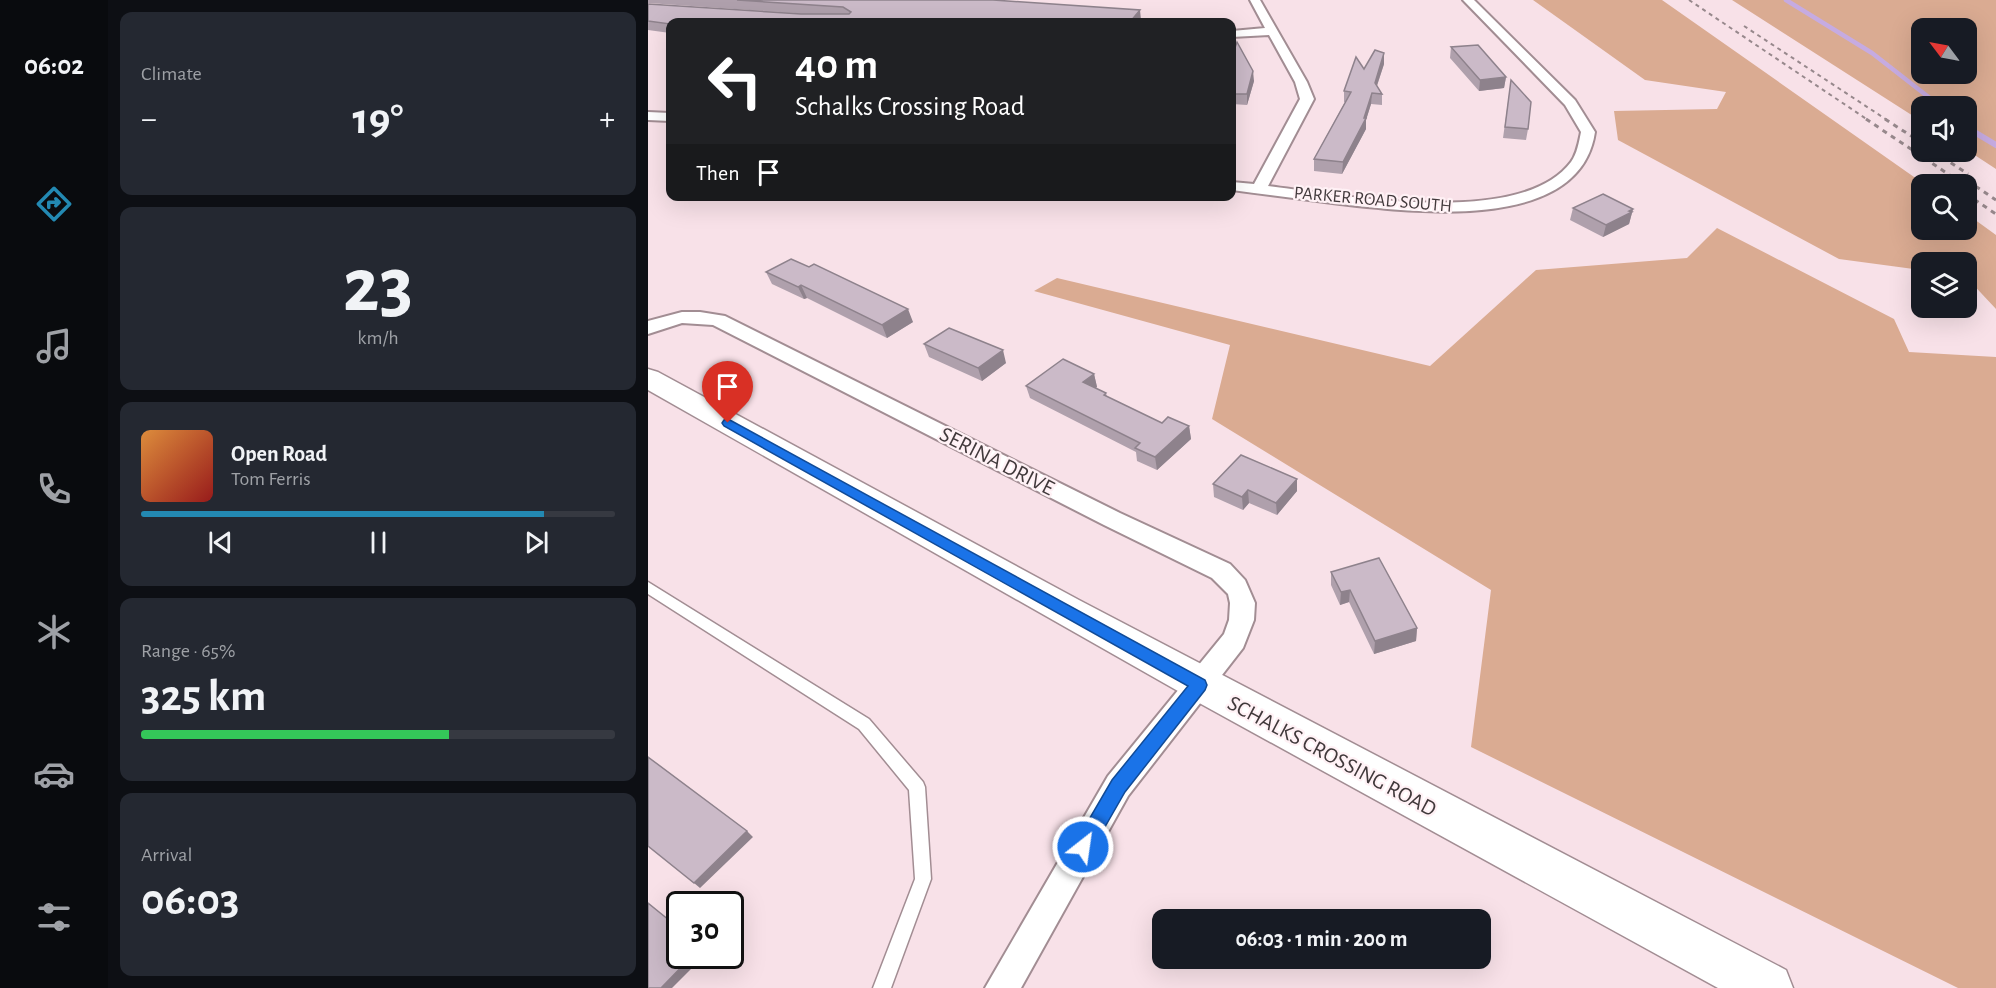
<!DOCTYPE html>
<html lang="en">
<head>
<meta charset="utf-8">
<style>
  :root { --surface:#171b24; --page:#242831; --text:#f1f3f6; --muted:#9ea1a6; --line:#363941; --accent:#2389b2 }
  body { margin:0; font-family:"Alegreya Sans",sans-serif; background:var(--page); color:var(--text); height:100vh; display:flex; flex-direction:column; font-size:22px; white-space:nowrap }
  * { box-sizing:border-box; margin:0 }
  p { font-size:20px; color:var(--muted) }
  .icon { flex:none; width:33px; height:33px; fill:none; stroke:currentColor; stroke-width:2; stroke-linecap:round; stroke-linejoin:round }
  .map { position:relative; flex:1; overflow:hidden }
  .details { display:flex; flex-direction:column; gap:12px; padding:12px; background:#0d0f14; width:540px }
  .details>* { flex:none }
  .banner { position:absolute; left:18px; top:18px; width:570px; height:183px; border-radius:12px; box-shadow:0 6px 24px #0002; background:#202124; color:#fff; overflow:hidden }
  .needle { width:39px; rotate:302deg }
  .buttons { position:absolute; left:1263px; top:18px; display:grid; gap:12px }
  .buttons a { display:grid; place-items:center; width:66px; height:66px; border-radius:12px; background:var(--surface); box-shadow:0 6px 24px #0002; font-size:30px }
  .speed { position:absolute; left:18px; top:891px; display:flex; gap:12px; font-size:30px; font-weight:700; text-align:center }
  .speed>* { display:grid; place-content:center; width:78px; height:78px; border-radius:50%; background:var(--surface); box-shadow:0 6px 24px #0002; line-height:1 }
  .speed .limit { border:3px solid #111; border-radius:9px; background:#fff; color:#111 }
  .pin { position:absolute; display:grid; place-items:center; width:51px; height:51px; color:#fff; margin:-62px -26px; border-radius:50% 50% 50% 0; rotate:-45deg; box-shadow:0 0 6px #0007 }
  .pin .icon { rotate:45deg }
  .me { position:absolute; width:66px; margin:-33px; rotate:30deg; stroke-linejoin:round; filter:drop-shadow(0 0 4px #0008) }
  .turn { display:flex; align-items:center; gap:21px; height:126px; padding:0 30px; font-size:27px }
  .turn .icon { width:78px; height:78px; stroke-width:2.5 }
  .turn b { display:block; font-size:42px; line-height:51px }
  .then { display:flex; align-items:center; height:57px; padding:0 30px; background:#0003; gap:12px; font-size:22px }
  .big { font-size:45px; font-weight:700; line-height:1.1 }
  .details .card { flex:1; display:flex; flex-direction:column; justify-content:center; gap:9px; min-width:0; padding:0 21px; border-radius:12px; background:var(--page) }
  .details .dial { align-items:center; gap:0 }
  .dial b { font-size:78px; line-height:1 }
  .song { display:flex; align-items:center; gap:18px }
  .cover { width:72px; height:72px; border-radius:9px; background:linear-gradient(135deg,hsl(30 70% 55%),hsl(0 70% 35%)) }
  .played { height:6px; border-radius:3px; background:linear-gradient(90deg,var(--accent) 85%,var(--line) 85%) }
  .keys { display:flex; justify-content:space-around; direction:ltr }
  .heat { display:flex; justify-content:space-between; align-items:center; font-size:33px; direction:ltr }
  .charge { height:9px; border-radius:4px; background:linear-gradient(90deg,#34c759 65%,var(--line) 0) }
  .trip { position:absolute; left:504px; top:909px; width:339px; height:60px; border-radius:12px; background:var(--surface); box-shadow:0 6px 24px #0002; font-weight:700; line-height:60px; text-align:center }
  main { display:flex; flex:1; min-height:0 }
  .dock { display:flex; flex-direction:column; width:108px; justify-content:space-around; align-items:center; background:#090b0e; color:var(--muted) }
  .dock .icon { width:42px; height:42px }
  .dock .current { color:var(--accent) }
  .dock b { font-size:27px; color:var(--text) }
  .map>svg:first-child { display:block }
</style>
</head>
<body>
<main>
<nav class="dock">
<b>06:02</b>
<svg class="icon current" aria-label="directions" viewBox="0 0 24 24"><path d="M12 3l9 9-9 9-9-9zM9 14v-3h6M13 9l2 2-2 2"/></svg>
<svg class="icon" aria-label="music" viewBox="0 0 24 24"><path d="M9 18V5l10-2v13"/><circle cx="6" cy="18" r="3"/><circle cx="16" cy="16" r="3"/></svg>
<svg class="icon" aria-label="phone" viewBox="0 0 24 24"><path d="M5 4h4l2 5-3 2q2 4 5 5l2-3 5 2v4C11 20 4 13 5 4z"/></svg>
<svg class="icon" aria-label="climate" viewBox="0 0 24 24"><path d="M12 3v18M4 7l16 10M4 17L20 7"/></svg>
<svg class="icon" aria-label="car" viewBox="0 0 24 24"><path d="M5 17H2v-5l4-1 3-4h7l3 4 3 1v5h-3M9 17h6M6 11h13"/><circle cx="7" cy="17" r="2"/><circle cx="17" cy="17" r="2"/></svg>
<svg class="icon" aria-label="filters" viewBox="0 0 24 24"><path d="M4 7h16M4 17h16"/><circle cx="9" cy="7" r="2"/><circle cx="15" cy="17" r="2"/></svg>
</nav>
<section class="details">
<div class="card"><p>Climate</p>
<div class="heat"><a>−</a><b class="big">19°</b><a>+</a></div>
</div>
<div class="card dial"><b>23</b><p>km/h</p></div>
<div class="card">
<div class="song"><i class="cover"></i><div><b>Open Road</b><p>Tom Ferris</p></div></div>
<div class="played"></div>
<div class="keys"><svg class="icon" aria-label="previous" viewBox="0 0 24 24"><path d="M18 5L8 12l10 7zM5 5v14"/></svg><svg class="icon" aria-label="pause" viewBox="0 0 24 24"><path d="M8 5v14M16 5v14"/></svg><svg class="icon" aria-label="next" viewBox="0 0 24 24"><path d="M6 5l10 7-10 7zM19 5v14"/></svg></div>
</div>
<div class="card"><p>Range · 65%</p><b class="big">325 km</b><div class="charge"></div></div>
<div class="card"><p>Arrival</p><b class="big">06:03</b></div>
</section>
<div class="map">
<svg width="1348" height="988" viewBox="0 0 1348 988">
  <rect width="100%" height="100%" fill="#f8e1e8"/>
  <path fill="#daab92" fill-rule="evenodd" d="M885 0H1014L1276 184H1274V230H1318L1319 214 1348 235V309L1319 278 1318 262H1274L1273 270 1191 259 970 140 966 111 1069 109 1078 92 997 80Z
    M1084 0H1348V169L1319 150 1318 106H1274L1273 121ZM1274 28H1318V74H1274Z
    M1069 228 1246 319 1261 352 1348 357V988H1310L823 747 843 590 564 419 582 345 386 291 409 278 782 366 888 270 1039 258Z"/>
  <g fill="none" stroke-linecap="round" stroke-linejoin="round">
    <path stroke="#c6abe1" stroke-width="4.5" d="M1138 0 1224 53 1292 106"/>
    <path stroke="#c6abe1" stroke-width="6" d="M1318 127 1348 145"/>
    <g stroke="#a28d93" stroke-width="3">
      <path id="lane" d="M0 582 221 719 275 782 277 787 283 879 243 988H225L267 879 261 790 211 729 0 594Z"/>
    </g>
    <g stroke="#a28d93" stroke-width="4">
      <path id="street" d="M602 0H612L659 82 666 99 620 186C693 195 873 229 923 162 929 154 931 142 933 132L917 105 815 0H826L927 100 947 132C932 234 764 212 692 204 656 199 620 195 584 190V182L606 184 652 99 647 82 621 35 584 37V31L617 28Z
        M0 112 22 113V121L0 120Z
        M34 312H52L77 316 472 513 582 564 597 580 607 603 606 620 595 648 480 796 373 988H337L460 776 576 634 581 620 582 603 580 594 564 578 456 525 65 325 34 323 0 334V321Z"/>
    </g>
    <g stroke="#a28d93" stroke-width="3">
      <path id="secondary" d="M0 369 10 372 431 600 1138 970 1145 988H1070L544 699 0 390Z"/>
    </g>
    <use href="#lane" fill="#fff" fill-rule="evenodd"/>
    <use href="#street" fill="#fff" fill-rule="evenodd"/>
    <use href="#secondary" fill="#fff" fill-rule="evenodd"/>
    <path stroke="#97888c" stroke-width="2" stroke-dasharray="4 4" stroke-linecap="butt" d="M1041 0 1220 120
      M1096 26 1239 120"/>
    <path stroke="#97888c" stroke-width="3" stroke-dasharray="5 5" stroke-linecap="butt" d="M1218 119 1315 184
      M1237 119 1274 143
      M1286 152 1320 174
      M1311 175 1348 200
      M1318 194 1348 214"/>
  </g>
  <path fill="#afa0ac" d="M0 0H345L493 20 491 22H22V33L0 30V4L162 14 0 3Z
    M803 47 858 77 856 88 831 91 802 58Z
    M584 56 606 81 599 105 584 104Z
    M736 64 729 86 734 94V105L723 104 718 120V129L694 174 666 171V159L697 102H696V91L716 69Z
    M863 80 880 129 878 140 855 138Z
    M925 208 985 209 981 224 955 237 922 220Z
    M118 272 265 322 239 338 159 298 156 299 124 284Z
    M276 344 358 363 334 381 281 357Z
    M446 374 449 387 447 388 458 393 459 397 514 423 541 426 543 439 509 470 489 461 488 452 382 398 378 386Z
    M565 484 649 491 629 515 601 503 595 510 566 497Z
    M683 572 769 628 768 641 726 654 701 602 692 605 683 585Z"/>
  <path fill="#8e828c" d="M492 10 493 20 491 22H482Z
    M736 53V64L726 94 727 83Z
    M605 71 606 81 599 105V94Z
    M858 77 856 88 831 91 832 80Z
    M724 93 723 104 718 120V129L694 174 695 162 716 118Z
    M985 209 981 224 955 237 958 225Z
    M153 285 159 298 156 299 150 287Z
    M260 309 265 322 239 338 234 325Z
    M355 350 358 363 334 381 330 368Z
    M446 374 449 387 438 395 435 382Z
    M541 426 543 439 509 470 507 457Z
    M649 479V491L629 515 628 503Z
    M600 490 601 503 595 510 594 497Z
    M702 590 701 602 692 605 693 592Z
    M769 628 768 641 726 654 727 641Z
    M99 831 105 837 52 888 46 883Z
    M44 956H56L24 988H13Z"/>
  <path fill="#cbbac8" stroke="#8e828c" stroke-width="1.5" d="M89 0H345L492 10 482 22H22V24L0 21V4L153 14H201L203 12 195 7Z
    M589 42 605 71 599 94H584V56Z
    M830 45 858 77 832 80 803 47Z
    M727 50 736 53 727 83 734 94 724 93 716 118H718L695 162 666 159 703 92 696 91 708 57 716 69Z
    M863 80 883 102 880 129 857 127Z
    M955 194 985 209 981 211 984 212 958 225 925 208Z
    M143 259 161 267 166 264 260 309 234 325 153 285 150 287 118 272Z
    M301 328 355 350 330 368 276 344Z
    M415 359 446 374 435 382 458 393 456 395 514 423 520 417 541 426 507 457 487 448 492 443 378 386Z
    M593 455 649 479 628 503 600 490 594 497 565 484Z
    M731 558 769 628 727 641 702 590 693 592 683 572Z
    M0 757 99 831 46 883 0 846Z
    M0 903 32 929V956H44L13 988H0Z"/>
  <path fill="#1a73e8" stroke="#114b97" stroke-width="1.5" d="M80 419 557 680 559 685 557 690 477 792 442 853 435 856 429 853 426 847 429 840 464 780 540 686 76 426 74 423 76 420Z"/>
  <g text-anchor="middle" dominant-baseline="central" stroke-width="4.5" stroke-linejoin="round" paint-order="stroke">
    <g font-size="18" fill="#41393b" stroke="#fff1f5">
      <text transform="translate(725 200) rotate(5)">PARKER ROAD SOUTH</text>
    </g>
    <g font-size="22" fill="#41393b" stroke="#fff1f5">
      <text transform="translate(349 461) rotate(27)">SERINA DRIVE</text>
      <text transform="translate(684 756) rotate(28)">SCHALKS CROSSING ROAD</text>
    </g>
  </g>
</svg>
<div class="buttons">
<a><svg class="needle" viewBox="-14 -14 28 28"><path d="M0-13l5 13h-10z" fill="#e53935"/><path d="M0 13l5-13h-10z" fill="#9ea1a6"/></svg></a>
<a><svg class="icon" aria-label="sound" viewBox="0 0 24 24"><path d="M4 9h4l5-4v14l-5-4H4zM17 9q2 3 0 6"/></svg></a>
<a><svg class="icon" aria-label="search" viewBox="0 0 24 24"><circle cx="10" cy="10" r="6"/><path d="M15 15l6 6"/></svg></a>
<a><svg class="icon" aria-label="layers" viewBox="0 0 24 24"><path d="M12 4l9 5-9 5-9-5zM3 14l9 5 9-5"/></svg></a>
</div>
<div class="speed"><div class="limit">30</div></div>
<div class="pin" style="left:80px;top:423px;background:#d93025"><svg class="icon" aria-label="arrive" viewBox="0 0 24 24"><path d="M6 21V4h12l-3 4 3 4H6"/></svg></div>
<svg class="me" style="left:435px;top:847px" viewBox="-20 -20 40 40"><circle r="17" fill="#1a73e8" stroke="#fff" stroke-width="3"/><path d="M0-11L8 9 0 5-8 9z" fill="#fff"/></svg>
<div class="trip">06:03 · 1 min · 200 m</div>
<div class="banner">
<div class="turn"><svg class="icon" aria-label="left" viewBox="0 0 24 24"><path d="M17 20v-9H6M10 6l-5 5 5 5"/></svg><div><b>40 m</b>Schalks Crossing Road</div></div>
<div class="then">Then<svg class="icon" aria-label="arrive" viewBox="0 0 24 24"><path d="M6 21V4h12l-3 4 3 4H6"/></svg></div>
</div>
</div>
</main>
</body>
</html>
